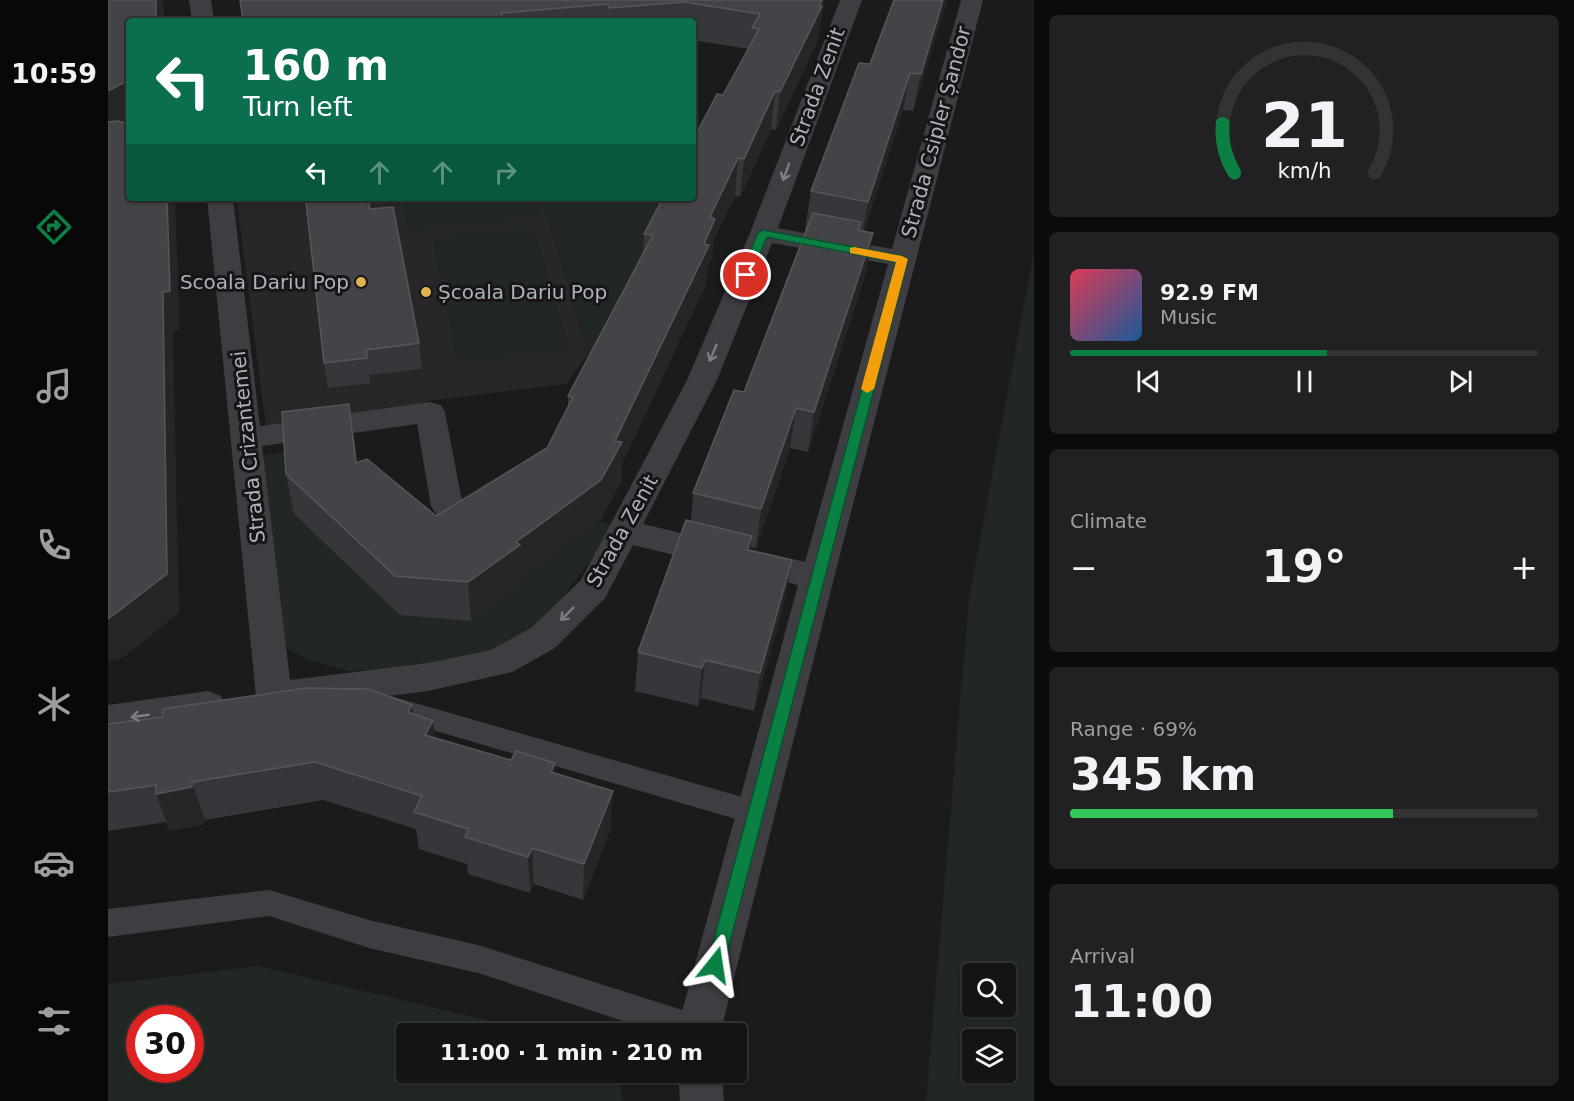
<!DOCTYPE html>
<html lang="en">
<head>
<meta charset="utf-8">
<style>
  :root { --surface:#141416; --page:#212123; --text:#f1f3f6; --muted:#9d9ea1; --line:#333335; --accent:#0b8043 }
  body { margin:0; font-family:"DejaVu Sans",sans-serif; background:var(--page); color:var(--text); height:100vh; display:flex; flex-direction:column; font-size:22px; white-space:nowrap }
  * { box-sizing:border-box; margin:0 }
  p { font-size:20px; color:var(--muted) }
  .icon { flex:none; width:33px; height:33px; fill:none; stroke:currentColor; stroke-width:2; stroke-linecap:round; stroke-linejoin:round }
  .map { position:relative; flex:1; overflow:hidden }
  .details { display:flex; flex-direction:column; gap:15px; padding:15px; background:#0b0b0c; width:540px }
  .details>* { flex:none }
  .top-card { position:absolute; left:18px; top:18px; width:570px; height:183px; border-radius:6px; box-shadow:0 2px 4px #0004,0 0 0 2px var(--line); background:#0b6e4f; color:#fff; overflow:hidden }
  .controls { position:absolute; left:854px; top:963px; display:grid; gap:12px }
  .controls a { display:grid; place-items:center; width:54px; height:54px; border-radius:6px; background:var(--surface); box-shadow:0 2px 4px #0004,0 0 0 2px var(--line); font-size:30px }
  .speed { position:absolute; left:18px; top:1005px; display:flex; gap:12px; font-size:30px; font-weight:700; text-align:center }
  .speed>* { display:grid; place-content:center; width:78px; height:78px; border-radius:50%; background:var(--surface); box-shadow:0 2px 4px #0004,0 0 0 2px var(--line); line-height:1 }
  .speed .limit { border:9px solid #d22; background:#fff; color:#111 }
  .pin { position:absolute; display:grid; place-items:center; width:51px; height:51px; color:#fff; margin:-26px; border:3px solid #fff; border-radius:50%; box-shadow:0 2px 6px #0007 }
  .me { position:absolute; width:66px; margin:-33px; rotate:15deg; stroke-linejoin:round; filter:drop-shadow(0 0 4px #0008) }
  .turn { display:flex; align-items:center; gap:21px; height:126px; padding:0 18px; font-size:27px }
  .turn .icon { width:78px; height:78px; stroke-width:2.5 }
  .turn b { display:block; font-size:42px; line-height:51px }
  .lanes { display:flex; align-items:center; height:57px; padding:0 18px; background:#0003; justify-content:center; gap:30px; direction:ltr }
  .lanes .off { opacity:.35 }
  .big { font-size:45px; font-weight:800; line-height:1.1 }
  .details .tile { flex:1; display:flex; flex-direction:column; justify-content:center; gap:9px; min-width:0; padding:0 21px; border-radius:9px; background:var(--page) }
  .details .dial { align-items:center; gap:0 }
  .dial svg { height:156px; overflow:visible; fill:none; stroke:var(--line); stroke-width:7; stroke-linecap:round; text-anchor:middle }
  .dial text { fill:var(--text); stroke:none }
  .song { display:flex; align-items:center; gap:18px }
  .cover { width:72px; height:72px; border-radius:9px; background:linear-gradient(135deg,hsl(350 70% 55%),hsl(210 70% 35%)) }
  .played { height:6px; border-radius:3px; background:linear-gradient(90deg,var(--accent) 55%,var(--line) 55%) }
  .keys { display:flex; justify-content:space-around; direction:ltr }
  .heat { display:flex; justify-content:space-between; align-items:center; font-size:33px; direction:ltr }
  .charge { height:9px; border-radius:4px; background:linear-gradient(90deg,#34c759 69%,var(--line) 0) }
  .trip { position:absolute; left:288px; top:1023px; width:351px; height:60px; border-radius:6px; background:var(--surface); box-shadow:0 2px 4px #0004,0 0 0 2px var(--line); font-weight:800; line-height:60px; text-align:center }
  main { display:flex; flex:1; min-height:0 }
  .dock { display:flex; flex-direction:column; width:108px; justify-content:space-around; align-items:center; background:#080809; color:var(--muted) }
  .dock .icon { width:42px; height:42px }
  .dock .selected { color:var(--accent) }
  .dock b { font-size:27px; color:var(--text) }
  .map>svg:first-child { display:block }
</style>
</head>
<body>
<main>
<nav class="dock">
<b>10:59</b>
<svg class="icon selected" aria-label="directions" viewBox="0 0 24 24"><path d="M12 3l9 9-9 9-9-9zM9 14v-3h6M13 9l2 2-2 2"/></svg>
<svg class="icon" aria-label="music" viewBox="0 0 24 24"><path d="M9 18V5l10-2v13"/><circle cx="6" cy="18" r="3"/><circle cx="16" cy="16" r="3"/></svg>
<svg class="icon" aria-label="phone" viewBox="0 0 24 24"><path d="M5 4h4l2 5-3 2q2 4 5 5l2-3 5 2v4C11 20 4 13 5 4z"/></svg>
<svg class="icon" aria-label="climate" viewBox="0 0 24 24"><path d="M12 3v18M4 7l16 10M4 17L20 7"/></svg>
<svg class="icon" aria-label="car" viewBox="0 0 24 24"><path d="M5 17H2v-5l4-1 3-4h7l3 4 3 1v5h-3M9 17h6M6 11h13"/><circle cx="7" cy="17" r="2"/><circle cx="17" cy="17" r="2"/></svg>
<svg class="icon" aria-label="filters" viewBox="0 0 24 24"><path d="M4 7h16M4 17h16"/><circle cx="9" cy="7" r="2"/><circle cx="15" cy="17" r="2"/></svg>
</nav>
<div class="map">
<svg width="926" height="1101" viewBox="0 0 926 1101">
  <rect width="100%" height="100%" fill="#1b1b1d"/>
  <path fill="#27272a" d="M173 198H434L481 353 458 384 319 401 322 412 159 435 129 202Z"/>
  <path fill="#212823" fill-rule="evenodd" d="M294 198H428L433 218 300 231Z
    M434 198H572L496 366 476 359 481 352Z
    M425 226 462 349 350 363 324 237Z
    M926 251V1101H818L861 599ZM864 974H897V1006H864ZM864 1040H897V1072H864Z
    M182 451 404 577 427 560 432 564 491 521 508 527 446 608 397 649 314 668 240 671 201 660 161 638 142 457Z
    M151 966 432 1033 298 1034V1072L510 1073 515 1101H0V984ZM32 1018H82V1070H32Z"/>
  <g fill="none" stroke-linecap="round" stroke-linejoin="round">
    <path fill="#3d3d42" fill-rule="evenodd" d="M276 694 648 801 658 804 662 813 658 822 648 825 267 713 263 705 267 697Z
      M161 890 261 920 370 945 590 1015 601 1019 606 1030 604 1034H554L370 973 261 948 161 916 0 937V909Z"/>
    <path fill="#3d3d42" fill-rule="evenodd" d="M81 0H103L106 21H84Z
      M732 0H754L670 228 784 249 853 0H875L727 574 612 1034H568L690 585 525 545 497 598 447 648 404 672 320 691 184 708 179 707 166 711 153 707 148 697 99 198H125L152 426 322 402 333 405 337 412 355 506 350 514 339 517 328 514 323 506 309 424 154 446 182 680 320 663 383 650 423 628 473 580 579 380 642 233ZM664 243 780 264 697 562 535 524 609 380Z
      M100 691 113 696 118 706 113 716 100 721 0 735V705Z
      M570 1072H614L616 1101H572Z"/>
  </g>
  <path fill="#37373b" d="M132 0H716L709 42 668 130 663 129 632 197 627 196 605 241 604 257 599 268 598 284 514 464 513 482 493 519 413 578V584L363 621 292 615 186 514 178 474 247 443 249 462 328 516 439 448 460 407V396L535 253 536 234 615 95 641 49 585 40V21H135Z
    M786 0H839L805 111 795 110 756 231 765 233 758 272 700 452 682 448 648 548 643 547 642 550 677 599 646 711 593 698 590 706 527 691 530 652 583 521 585 493 636 392 698 229H697L703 191 762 64Z
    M253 203 262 209 311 343 314 369 261 375 262 383 220 388 216 363Z
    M304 705 306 714 327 738 403 760 447 763V774L503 828 475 900 426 884 422 893 360 874 359 864 311 849 308 829 215 800 97 820V824L62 831 58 822 0 831V724Z"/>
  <path fill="#262629" d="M48 0H54L56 5V21H48Z
    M711 0H716L709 42 668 130 672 92Z
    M835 0H839L805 111 813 74Z
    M802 73 795 110 753 241 760 202Z
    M21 80V122L0 134V91Z
    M667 91 663 129 632 197 636 159Z
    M630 158 627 196 605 241 604 257 599 268 598 284 514 464 513 482 493 519 413 578V584L363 621 360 582 408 542 507 441 596 244 602 217Z
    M59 198H67L72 330 65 331 71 613 16 657 0 662V619L55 292Z
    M765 233 758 272 700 452 706 412Z
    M241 404 247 443 254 502 248 463Z
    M688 408 682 448 648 548 653 509Z
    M644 536 639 575V550Z
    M684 560 677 599 646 711 652 673Z
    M597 660 593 698 590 706 594 668Z
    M304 705 309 743 300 712Z
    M325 721 330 759 317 735Z
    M447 763V800L443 772Z
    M84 782 97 820V824L62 831 48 794Z
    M505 791 503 828 475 900 476 864Z
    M424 848 426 884 422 893 420 857Z"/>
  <path fill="#444448" stroke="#55565a" stroke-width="1.5" d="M0 0H48V21H21V80L0 91Z
    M132 0H714L711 6H714L672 92 667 91 636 159 630 158 602 217 607 219 596 244 601 245 507 441 514 442 493 480 408 542 412 545 360 582 287 576 178 474 174 412 241 404 248 463 259 459 328 516 439 448 465 397 460 396 545 235 536 234 555 198H585V140L609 94 615 95 651 29 644 28 652 14 576 2 501 8 500 4 393 13 396 21H135Z
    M786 0H835L813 74 802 73 760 202 703 191 751 63 762 64Z
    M10 121 21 125V198H59L62 291 55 292 59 574 0 619V122Z
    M238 198H252L253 203 261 202 262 209 285 207 311 343 258 350 259 358 216 363 198 202Z
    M705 213 753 222 750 230 765 233 706 412 688 408 653 509 585 493 626 390 636 392Z
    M578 520 644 536 639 550 684 560 652 673 597 660 594 668 530 652Z
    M198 688 261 689 304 705 300 712 325 721 317 735 403 760 408 751 447 763 443 772 505 791 476 864 424 848 420 857 357 837 360 829 306 812 314 796 207 762 84 782V787L48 794V785L0 792V724L55 717V709Z"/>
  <defs><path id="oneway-shaft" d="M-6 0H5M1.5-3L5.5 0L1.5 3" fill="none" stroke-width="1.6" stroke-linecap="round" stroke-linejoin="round" transform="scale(1.5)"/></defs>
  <g stroke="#7c7d85">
    <use href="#oneway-shaft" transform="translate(678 172) rotate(110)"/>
    <use href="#oneway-shaft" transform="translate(605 353) rotate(113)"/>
    <use href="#oneway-shaft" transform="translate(459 614) rotate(135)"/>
    <use href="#oneway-shaft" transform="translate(32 716) rotate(172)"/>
  </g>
  <path fill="#0b8043" stroke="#07532c" stroke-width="1.5" d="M655 230 794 256 800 259 616 965 613 971 607 973 601 971 599 965 788 262 659 237 643 275 641 278H634L632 275 650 233Z"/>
  <path fill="#f59e0b" d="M746 247 794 256 800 259 766 389 759 393 753 389 788 262 742 253V248Z"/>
  <g fill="#dfb452" stroke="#161618" stroke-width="2">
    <circle cx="253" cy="282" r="6"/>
    <circle cx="318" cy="292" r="6"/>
  </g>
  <g text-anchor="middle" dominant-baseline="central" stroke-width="6" stroke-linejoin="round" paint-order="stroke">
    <g font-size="20" fill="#afb2bb" stroke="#161618">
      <text transform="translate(709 87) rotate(-70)">Strada Zenit</text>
      <text transform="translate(828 132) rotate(-75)">Strada Csipler Șandor</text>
      <text transform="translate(140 447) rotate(-96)">Strada Crizantemei</text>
      <text transform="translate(514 531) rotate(-61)">Strada Zenit</text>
    </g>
    <g font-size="20" fill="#afb2bb" stroke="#161618" text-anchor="end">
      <text x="241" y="282">Scoala Dariu Pop</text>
      <text x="330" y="292" text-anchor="start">Școala Dariu Pop</text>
    </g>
  </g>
</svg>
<div class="controls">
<a><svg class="icon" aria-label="search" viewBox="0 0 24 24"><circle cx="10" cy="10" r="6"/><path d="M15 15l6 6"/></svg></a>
<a><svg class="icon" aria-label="layers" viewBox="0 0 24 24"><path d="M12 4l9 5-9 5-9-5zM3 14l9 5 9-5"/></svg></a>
</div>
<div class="speed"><div class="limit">30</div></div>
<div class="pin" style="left:638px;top:275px;background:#d93025"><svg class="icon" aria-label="arrive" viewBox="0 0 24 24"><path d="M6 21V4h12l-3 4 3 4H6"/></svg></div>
<svg class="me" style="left:607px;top:965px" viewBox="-20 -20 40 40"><path d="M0-17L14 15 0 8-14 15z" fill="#0b8043" stroke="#fff" stroke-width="4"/></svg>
<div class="trip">11:00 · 1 min · 210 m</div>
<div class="top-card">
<div class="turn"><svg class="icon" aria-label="left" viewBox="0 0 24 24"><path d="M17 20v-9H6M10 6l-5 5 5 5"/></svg><div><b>160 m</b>Turn left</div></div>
<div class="lanes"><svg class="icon" aria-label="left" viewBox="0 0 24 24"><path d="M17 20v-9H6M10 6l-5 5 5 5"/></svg><svg class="icon off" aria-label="ahead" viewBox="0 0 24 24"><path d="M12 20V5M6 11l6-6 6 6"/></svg><svg class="icon off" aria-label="ahead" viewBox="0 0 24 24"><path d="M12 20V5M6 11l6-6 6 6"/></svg><svg class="icon off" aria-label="right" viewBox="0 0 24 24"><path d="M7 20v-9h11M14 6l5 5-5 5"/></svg></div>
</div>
</div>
<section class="details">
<div class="tile dial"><svg viewBox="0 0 100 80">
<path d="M14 69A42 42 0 1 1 86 69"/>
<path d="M14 69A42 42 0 0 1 8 44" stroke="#0b8043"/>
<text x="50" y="56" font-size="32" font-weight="700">21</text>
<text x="50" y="72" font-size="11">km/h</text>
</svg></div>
<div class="tile">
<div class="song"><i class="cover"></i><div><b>92.9 FM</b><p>Music</p></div></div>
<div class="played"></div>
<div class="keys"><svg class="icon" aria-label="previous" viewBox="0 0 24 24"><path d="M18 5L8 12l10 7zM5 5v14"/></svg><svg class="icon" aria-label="pause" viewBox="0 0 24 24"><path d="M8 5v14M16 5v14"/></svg><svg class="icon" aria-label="next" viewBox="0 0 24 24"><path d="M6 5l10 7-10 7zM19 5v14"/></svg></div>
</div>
<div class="tile"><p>Climate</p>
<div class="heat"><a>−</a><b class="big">19°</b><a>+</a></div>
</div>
<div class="tile"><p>Range · 69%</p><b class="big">345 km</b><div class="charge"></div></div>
<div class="tile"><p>Arrival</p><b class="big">11:00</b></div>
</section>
</main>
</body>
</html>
